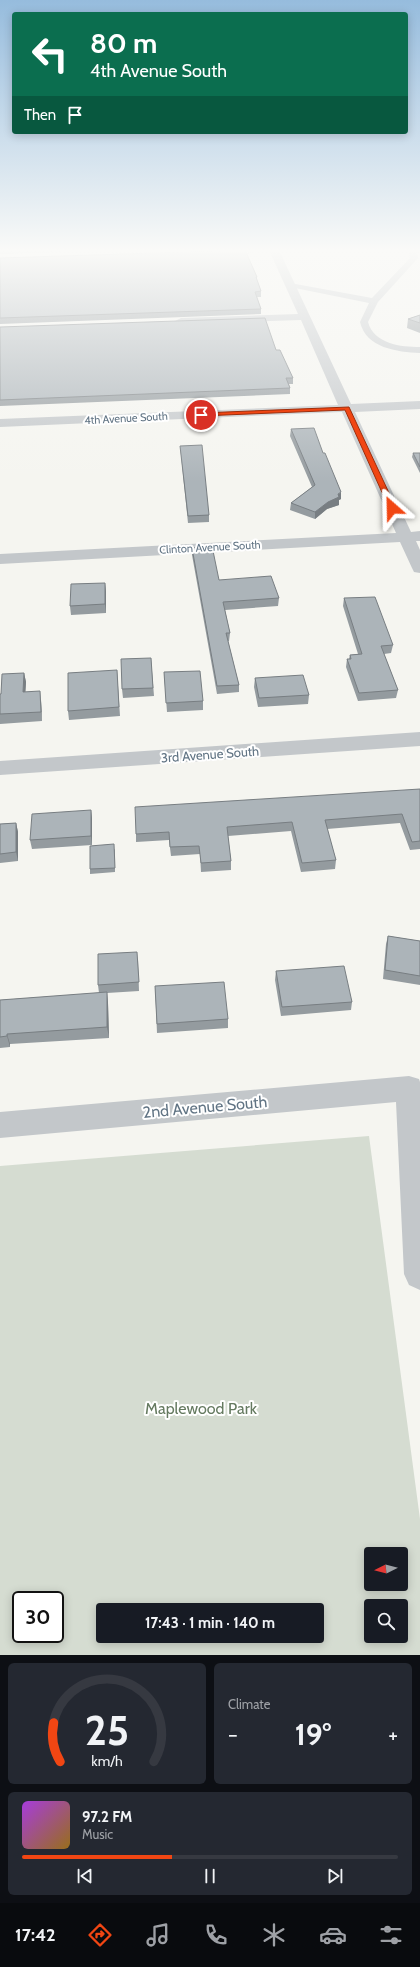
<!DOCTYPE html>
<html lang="en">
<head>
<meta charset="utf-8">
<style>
  :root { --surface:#171b24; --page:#242831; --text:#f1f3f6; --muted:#9ea1a6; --line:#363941; --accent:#f14613 }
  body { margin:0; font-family:Cabin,sans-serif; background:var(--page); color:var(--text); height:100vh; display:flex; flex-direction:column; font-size:15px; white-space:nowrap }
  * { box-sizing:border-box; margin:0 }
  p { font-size:13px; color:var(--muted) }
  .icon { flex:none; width:22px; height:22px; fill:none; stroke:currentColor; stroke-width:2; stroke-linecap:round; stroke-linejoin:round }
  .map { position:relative; height:1655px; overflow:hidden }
  .side { display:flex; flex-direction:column; gap:8px; padding:8px; background:#0d0f14; flex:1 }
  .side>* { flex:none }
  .guide { position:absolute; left:12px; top:12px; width:396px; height:122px; border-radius:4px; box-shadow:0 2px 10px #0003; background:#0b6e4f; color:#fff; overflow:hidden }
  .needle { width:26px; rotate:264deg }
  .fabs { position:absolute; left:364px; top:1547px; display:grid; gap:8px }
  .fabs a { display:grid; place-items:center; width:44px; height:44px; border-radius:4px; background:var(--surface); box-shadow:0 2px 10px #0003; font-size:20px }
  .speed { position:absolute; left:12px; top:1591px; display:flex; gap:8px; font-size:20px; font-weight:700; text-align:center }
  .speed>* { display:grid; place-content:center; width:52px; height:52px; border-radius:50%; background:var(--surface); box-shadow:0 2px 10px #0003; line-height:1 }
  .speed .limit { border:2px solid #111; border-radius:6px; background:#fff; color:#111 }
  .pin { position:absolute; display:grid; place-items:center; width:34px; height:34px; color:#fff; margin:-17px; border:2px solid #fff; border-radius:50%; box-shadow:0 1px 4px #0007 }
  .me { position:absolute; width:44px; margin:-22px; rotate:335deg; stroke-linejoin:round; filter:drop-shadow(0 0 3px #0008) }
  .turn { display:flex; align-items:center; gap:14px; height:84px; padding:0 12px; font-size:18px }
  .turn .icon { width:52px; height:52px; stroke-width:2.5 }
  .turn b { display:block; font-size:28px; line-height:34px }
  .then { display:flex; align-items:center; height:38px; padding:0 12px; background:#0003; gap:8px; font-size:15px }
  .big { font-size:30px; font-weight:700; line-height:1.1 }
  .side .card { flex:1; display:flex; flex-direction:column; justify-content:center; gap:6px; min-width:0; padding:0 14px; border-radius:6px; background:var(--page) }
  .side .dial { align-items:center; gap:0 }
  .dial svg { height:104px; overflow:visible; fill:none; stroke:var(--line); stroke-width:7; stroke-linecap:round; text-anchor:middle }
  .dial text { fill:var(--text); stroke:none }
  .song { display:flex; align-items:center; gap:12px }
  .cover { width:48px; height:48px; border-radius:6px; background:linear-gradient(135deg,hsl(280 70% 55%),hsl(40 70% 35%)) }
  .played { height:4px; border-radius:2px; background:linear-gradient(90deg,var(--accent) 40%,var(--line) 40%) }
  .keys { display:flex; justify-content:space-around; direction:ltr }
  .heat { display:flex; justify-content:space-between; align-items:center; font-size:22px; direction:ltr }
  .side .tiles { flex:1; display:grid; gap:8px; grid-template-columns:1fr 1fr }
  .card:last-child { grid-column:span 2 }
  .trip { position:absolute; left:96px; top:1603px; width:228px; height:40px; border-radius:4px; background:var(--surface); box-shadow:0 2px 10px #0003; font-weight:700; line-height:40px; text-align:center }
  .tabs { display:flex; height:64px; justify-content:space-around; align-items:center; background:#090b0e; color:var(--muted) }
  .tabs .icon { width:28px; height:28px }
  .tabs .selected { color:var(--accent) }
  .tabs b { font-size:18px; color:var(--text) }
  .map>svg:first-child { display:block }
</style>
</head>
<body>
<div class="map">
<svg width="420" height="1655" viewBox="0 0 420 1655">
  <rect width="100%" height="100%" fill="#f5f5f0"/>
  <path fill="#d5dcd1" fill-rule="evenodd" d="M369 1136 420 1519V1655H0V1166ZM371 1554H401V1584H371ZM21 1600H55V1634H21ZM371 1606H401V1636H371ZM103 1610H317V1636H103Z"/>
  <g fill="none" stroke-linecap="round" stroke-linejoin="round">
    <g stroke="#b3b9bd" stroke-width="2">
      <path id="secondary" d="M211 250H253L248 253 215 254 212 253Z"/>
    </g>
    <path fill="#c3c7ca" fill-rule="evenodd" d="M408 250H416L418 258 378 302 368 322C374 344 401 347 420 347V353C397 352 366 348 360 322L369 303 290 287 286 285 290 283 372 298 410 258Z"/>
    <path fill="#c3c7ca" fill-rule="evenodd" d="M269 250H279L351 404 420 401V409L355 412 411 532 420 531V541H416L420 550V573L414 572 412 568 400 542 0 564V554L396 533 342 412 0 427V419L338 405 301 320 181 324 175 321 181 318 298 314Z
      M420 732V746L0 775V761Z
      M409 1076 419 1079 420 1082V1290L409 1285 404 1274 396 1102 0 1138V1112Z"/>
    <use href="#secondary" fill="#fff" fill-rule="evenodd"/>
  </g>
  <path fill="#949b9f" d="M0 250H114L0 254Z
    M0 258 257 277V282L261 291V297H257L261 309V314L0 324Z
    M420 315V333L407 328 408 319Z
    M0 327 276 350 293 378V384H289L290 388V394L0 406Z
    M291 429 341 499 339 500V505L327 509 315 519 290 510 291 503 312 487 290 436Z
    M180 446 209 515V522L188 523Z
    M413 453H420V473L412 457Z
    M192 548 219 580 279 598 278 606 225 610 230 633 229 641H228L239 685V692L217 694 192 555Z
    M105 583 106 592V613L71 615 70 606Z
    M344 598 393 645 391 653 384 654 398 690 396 698 358 701 346 667 347 659H349L350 655 358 654 343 606Z
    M151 658 154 696 123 698 122 689Z
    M117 670 120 716 69 720 68 711Z
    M164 672 203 701V710L167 712Z
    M24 673 26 682 25 692 41 700 42 721 0 724V694H1Z
    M255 678 309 695 308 704 258 707 254 687Z
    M420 789V849L410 850 400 823 327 829 336 860 335 869 301 872 291 831 228 836 231 861V870L201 872 200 854 171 856 169 840 136 842V834Z
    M91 810 92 819V845L32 849 30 840Z
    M16 823 18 832V861L0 863V824Z
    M115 849V872L90 874V869Z
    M388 936 420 941V985L383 979 386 944Z
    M138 960 139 991 107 993 108 1003 109 1038 10 1044V1047L0 1048V1000L99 993 98 985Z
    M276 971 352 1002 351 1010 281 1016 275 980Z
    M155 986 228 1019V1028L157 1033Z"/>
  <path fill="#787e82" d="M341 492V499L339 500V505L327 509 315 519V512Z
    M105 583 106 592V613L105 604Z
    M24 673 26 682 25 701 23 692Z
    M40 691 41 700 42 721 41 712Z
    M91 810 92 819V845L91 836Z
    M16 823 18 832V861L16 852Z
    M107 992 108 1003 109 1038 107 1027Z
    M7 1034 10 1044V1047L7 1036Z"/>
  <path fill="#acb4b9" stroke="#787e82" d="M245 250 257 277H256L261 291 255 292 261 309 0 318V258Z
    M420 315V323L408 319Z
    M265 318 276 350H280L293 378H286L290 388 0 400V327Z
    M314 428 323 453H325L341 492 338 494 339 497 328 502 315 512 291 503 315 485 291 429Z
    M202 445 209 515 188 516 180 446Z
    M413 453H420V467Z
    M212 546 219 580 271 576 279 598 223 602 230 633H226L239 685 217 686 192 548Z
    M105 583V604L70 606 71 584Z
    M375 597 393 645 381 646 398 690 359 693 347 659H351L350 655 362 654 344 598Z
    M151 658 153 688 122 689 121 659Z
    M117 670 119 707 68 711V673Z
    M200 671 203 701 166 703 164 672Z
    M24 673 23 692 40 691 41 712 0 714V694H1L2 674Z
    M303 675 309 695 259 698 255 678Z
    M420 789V841L412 842 402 814 325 820 336 860 302 863 292 822 227 827 231 861 201 863 199 846 170 847 169 832 136 834 135 807Z
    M91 810V836L30 840 32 814Z
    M16 823V852L0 854V824Z
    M114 844 115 868 90 869V846Z
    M388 936 420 941V976L385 970Z
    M137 952 139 982 98 985V954Z
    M344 966 352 1002 282 1007 276 971Z
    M224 982 228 1019 157 1024 155 986Z
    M107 992V1027L7 1034V1036L0 1037V1000Z"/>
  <linearGradient id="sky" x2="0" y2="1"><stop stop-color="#96bcdd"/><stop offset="0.52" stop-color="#fafaf8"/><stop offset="1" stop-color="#fafaf8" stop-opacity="0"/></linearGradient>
  <rect width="420" height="482" fill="url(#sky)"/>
  <path fill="#f14613" stroke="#9d2e0c" d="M349 407 396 508 395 510 389 508 345 410 201 416 198 415 201 413Z"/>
  <g text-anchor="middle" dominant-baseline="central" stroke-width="4" stroke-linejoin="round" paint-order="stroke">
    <g font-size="11" fill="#617484" stroke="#fff">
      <text transform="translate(126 418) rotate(-3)">4th Avenue South</text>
      <text transform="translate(210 547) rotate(-3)">Clinton Avenue South</text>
    </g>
    <g font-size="13" fill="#617484" stroke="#fff">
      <text transform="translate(210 754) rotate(-4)">3rd Avenue South</text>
    </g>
    <g font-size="16" fill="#617484" stroke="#fff">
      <text transform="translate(205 1107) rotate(-5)">2nd Avenue South</text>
    </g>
    <g font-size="16" fill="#657a60" stroke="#fff">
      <text x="201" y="1408">Maplewood Park</text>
    </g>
  </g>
</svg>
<div class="fabs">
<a><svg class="needle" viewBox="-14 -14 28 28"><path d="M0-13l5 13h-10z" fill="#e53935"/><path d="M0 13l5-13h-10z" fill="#9ea1a6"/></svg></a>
<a><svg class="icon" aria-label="search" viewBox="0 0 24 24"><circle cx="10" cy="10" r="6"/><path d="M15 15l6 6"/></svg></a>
</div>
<div class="speed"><div class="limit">30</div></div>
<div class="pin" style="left:201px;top:415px;background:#d93025"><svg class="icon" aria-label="arrive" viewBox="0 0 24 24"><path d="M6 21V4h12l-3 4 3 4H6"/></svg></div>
<svg class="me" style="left:392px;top:508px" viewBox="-20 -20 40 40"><path d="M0-17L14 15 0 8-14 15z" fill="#f14613" stroke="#fff" stroke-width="4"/></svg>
<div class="trip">17:43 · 1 min · 140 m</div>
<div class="guide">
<div class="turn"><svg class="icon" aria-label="left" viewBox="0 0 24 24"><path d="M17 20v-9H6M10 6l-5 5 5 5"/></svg><div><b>80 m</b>4th Avenue South</div></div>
<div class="then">Then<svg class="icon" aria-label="arrive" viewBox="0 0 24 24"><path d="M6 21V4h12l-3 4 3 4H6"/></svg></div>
</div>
</div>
<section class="side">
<div class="tiles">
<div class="card dial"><svg viewBox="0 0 100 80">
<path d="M14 69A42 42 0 1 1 86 69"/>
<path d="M14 69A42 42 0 0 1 9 39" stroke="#f14613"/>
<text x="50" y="56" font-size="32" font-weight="700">25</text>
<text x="50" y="72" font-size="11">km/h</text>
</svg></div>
<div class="card"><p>Climate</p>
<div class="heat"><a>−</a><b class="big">19°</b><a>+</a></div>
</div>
<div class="card">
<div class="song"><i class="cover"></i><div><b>97.2 FM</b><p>Music</p></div></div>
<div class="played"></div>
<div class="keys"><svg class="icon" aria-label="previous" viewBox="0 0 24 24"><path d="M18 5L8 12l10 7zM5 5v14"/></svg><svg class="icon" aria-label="pause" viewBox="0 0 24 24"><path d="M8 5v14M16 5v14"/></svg><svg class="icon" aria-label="next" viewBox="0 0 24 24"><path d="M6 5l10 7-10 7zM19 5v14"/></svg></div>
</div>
</div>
</section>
<nav class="tabs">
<b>17:42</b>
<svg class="icon selected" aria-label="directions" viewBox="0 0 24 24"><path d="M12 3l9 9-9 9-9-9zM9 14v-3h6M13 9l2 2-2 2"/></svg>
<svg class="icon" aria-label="music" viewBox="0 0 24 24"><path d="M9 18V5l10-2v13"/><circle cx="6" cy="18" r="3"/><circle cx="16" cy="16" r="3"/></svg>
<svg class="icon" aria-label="phone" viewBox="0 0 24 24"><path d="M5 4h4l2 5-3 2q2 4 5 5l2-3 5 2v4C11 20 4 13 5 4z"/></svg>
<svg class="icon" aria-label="climate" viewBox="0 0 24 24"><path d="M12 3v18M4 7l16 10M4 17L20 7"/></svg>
<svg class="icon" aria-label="car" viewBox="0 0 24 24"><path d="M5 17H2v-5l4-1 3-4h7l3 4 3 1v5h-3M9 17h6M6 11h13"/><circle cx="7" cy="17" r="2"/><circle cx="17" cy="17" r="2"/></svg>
<svg class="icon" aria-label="filters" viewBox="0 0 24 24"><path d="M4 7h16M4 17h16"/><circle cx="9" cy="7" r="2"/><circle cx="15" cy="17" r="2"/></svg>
</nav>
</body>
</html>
